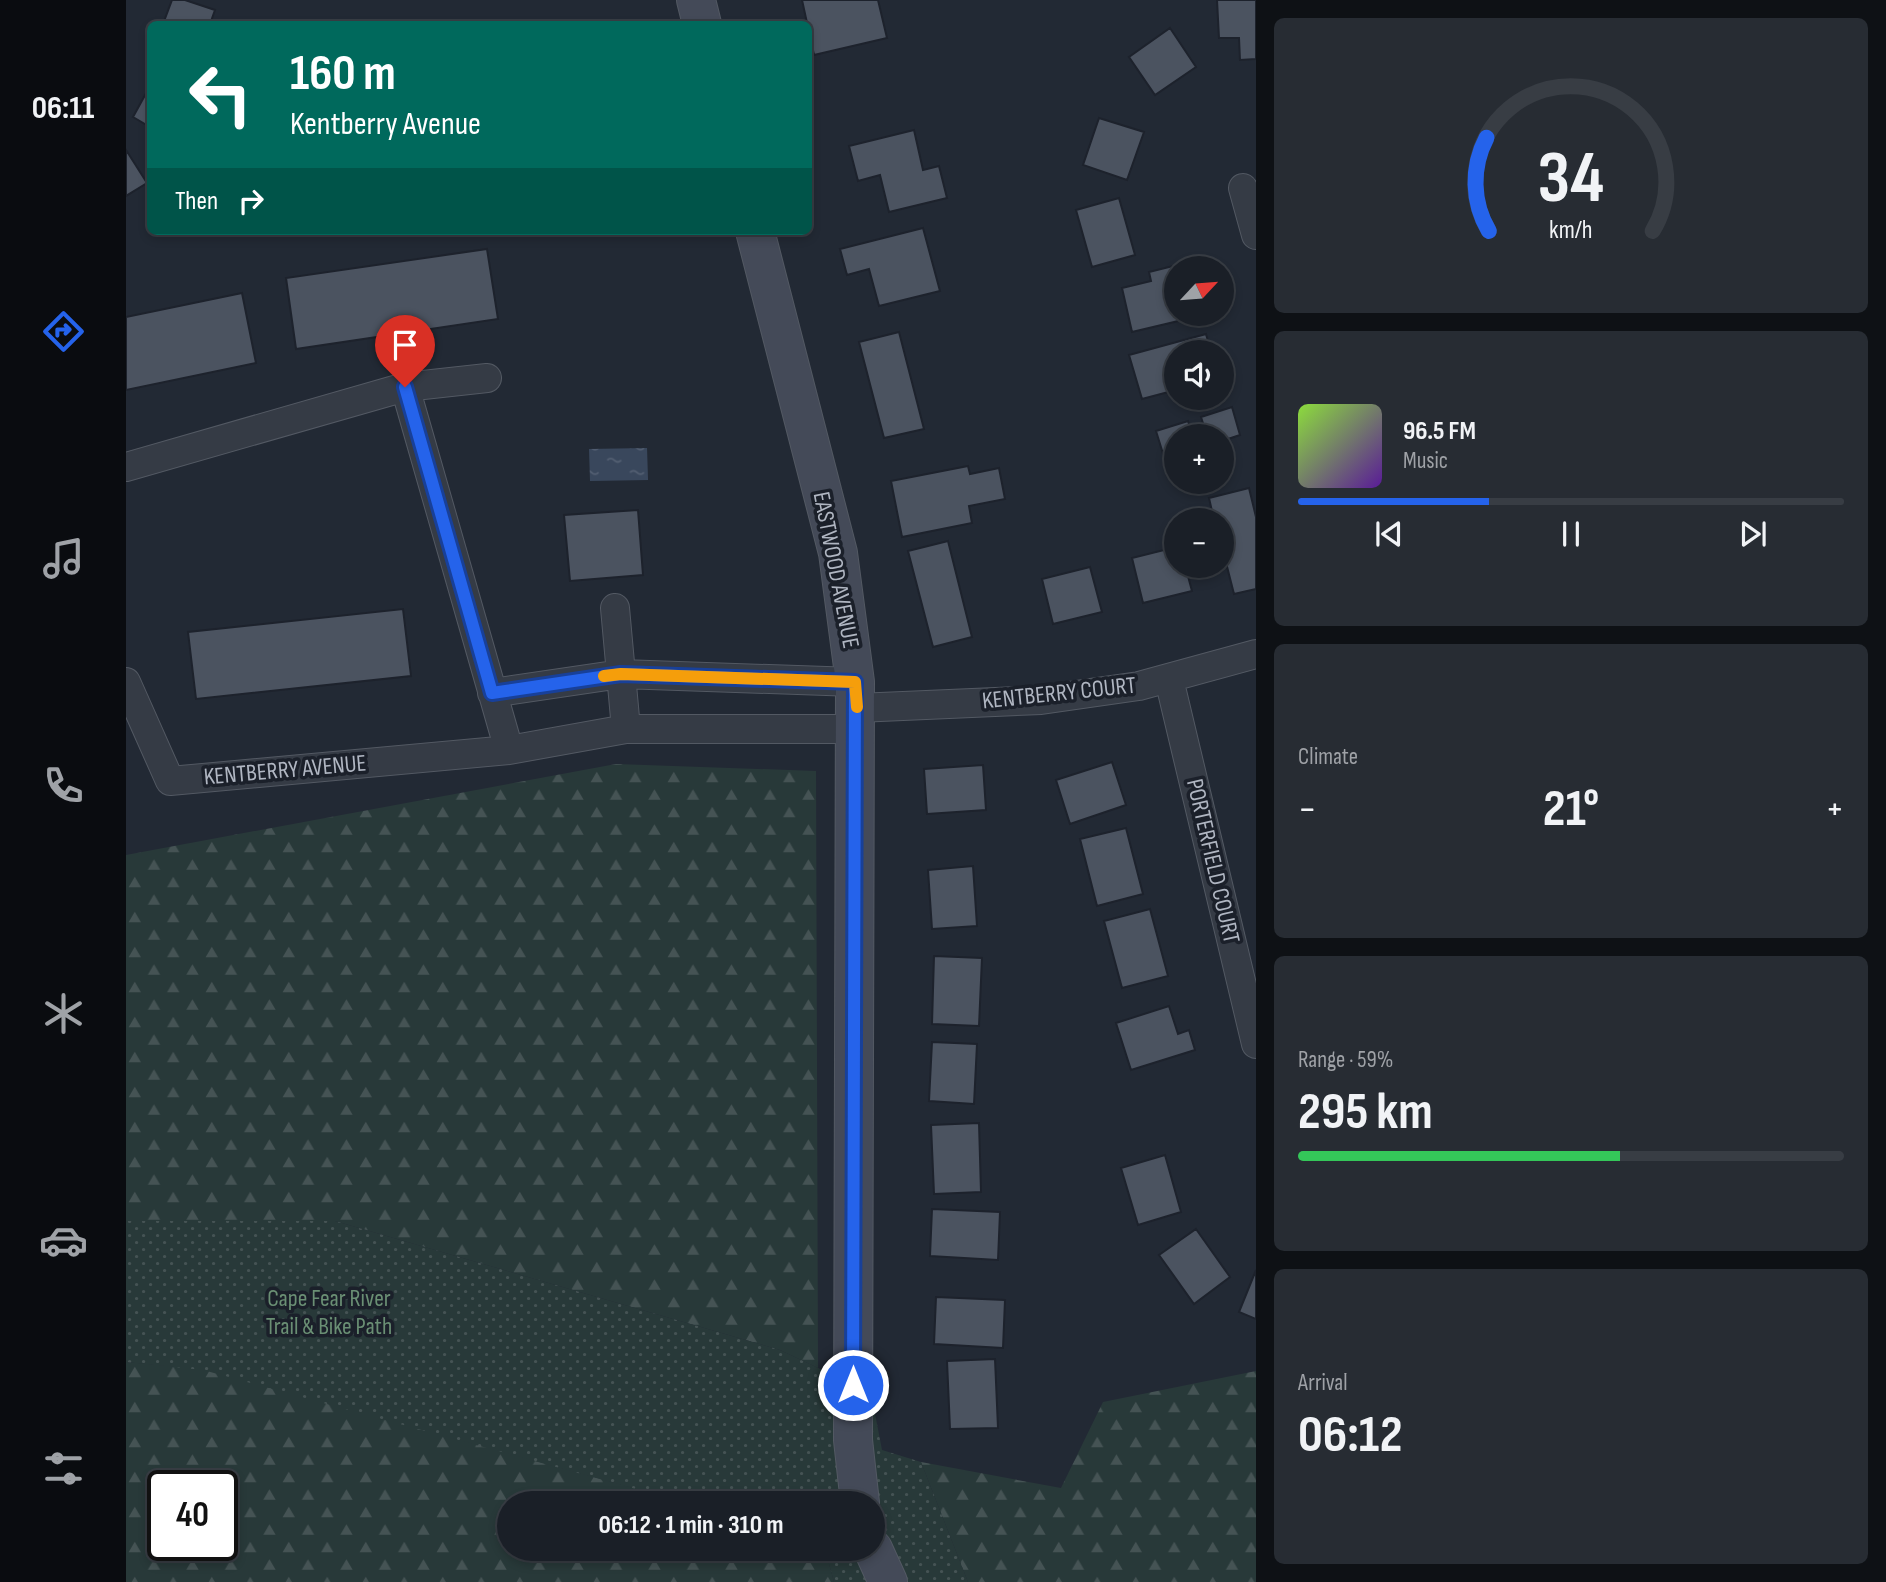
<!DOCTYPE html>
<html lang="en">
<head>
<meta charset="utf-8">
<style>
  :root { --surface:#1a1f27; --page:#272c33; --text:#f1f3f6; --muted:#9fa2a7; --line:#383d44; --accent:#2563eb }
  body { margin:0; font-family:"Sofia Sans Condensed",sans-serif; background:var(--page); color:var(--text); height:100vh; display:flex; flex-direction:column; font-size:26px; white-space:nowrap }
  * { box-sizing:border-box; margin:0 }
  p { font-size:23px; color:var(--muted) }
  .icon { flex:none; width:38px; height:38px; fill:none; stroke:currentColor; stroke-width:2; stroke-linecap:round; stroke-linejoin:round }
  .map { position:relative; flex:1; overflow:hidden }
  .panel { display:flex; flex-direction:column; gap:18px; padding:18px; background:#0e1115; width:630px }
  .panel>* { flex:none }
  .hud { position:absolute; left:21px; top:21px; width:665px; height:214px; border-radius:10px; box-shadow:0 4px 10px #0003,0 0 0 2px var(--line); background:#00695c; color:#fff; overflow:hidden }
  .needle { width:46px; rotate:64deg }
  .controls { position:absolute; left:1038px; top:256px; display:grid; gap:14px }
  .controls a { display:grid; place-items:center; width:70px; height:70px; border-radius:50%; background:var(--surface); box-shadow:0 4px 10px #0003,0 0 0 2px var(--line); font-size:35px }
  .speed { position:absolute; left:21px; top:1470px; display:flex; gap:14px; font-size:35px; font-weight:700; text-align:center }
  .speed>* { display:grid; place-content:center; width:91px; height:91px; border-radius:50%; background:var(--surface); box-shadow:0 4px 10px #0003,0 0 0 2px var(--line); line-height:1 }
  .speed .limit { border:4px solid #111; border-radius:10px; background:#fff; color:#111 }
  .pin { position:absolute; display:grid; place-items:center; width:60px; height:60px; color:#fff; margin:-72px -30px; border-radius:50% 50% 50% 0; rotate:-45deg; box-shadow:0 0 7px #0007 }
  .pin .icon { rotate:45deg }
  .me { position:absolute; width:77px; margin:-38px; rotate:0deg; stroke-linejoin:round; filter:drop-shadow(0 0 5px #0008) }
  .turn { display:flex; align-items:center; gap:24px; height:147px; padding:0 28px; font-size:32px }
  .turn .icon { width:91px; height:91px; stroke-width:2.5 }
  .turn b { display:block; font-size:49px; line-height:60px }
  .then { display:flex; align-items:center; height:66px; padding:0 28px; background:#0003; gap:14px; font-size:26px }
  .big { font-size:52px; font-weight:700; line-height:1.1 }
  .panel .card { flex:1; display:flex; flex-direction:column; justify-content:center; gap:10px; min-width:0; padding:0 24px; border-radius:10px; background:var(--page) }
  .panel .dial { align-items:center; gap:0 }
  .dial svg { height:182px; overflow:visible; fill:none; stroke:var(--line); stroke-width:7; stroke-linecap:round; text-anchor:middle }
  .dial text { fill:var(--text); stroke:none }
  .song { display:flex; align-items:center; gap:21px }
  .cover { width:84px; height:84px; border-radius:10px; background:linear-gradient(135deg,hsl(90 70% 55%),hsl(270 70% 35%)) }
  .played { height:7px; border-radius:4px; background:linear-gradient(90deg,var(--accent) 35%,var(--line) 35%) }
  .keys { display:flex; justify-content:space-around; direction:ltr }
  .heat { display:flex; justify-content:space-between; align-items:center; font-size:38px; direction:ltr }
  .charge { height:10px; border-radius:5px; background:linear-gradient(90deg,#34c759 59%,var(--line) 0) }
  .trip { position:absolute; left:371px; top:1491px; width:388px; height:70px; border-radius:35px; background:var(--surface); box-shadow:0 4px 10px #0003,0 0 0 2px var(--line); font-weight:700; line-height:70px; text-align:center }
  main { display:flex; flex:1; min-height:0 }
  .tabs { display:flex; flex-direction:column; width:126px; justify-content:space-around; align-items:center; background:#0a0c10; color:var(--muted) }
  .tabs .icon { width:49px; height:49px }
  .tabs .active { color:var(--accent) }
  .tabs b { font-size:32px; color:var(--text) }
  .map>svg:first-child { display:block }
</style>
</head>
<body>
<main>
<nav class="tabs">
<b>06:11</b>
<svg class="icon active" aria-label="directions" viewBox="0 0 24 24"><path d="M12 3l9 9-9 9-9-9zM9 14v-3h6M13 9l2 2-2 2"/></svg>
<svg class="icon" aria-label="music" viewBox="0 0 24 24"><path d="M9 18V5l10-2v13"/><circle cx="6" cy="18" r="3"/><circle cx="16" cy="16" r="3"/></svg>
<svg class="icon" aria-label="phone" viewBox="0 0 24 24"><path d="M5 4h4l2 5-3 2q2 4 5 5l2-3 5 2v4C11 20 4 13 5 4z"/></svg>
<svg class="icon" aria-label="climate" viewBox="0 0 24 24"><path d="M12 3v18M4 7l16 10M4 17L20 7"/></svg>
<svg class="icon" aria-label="car" viewBox="0 0 24 24"><path d="M5 17H2v-5l4-1 3-4h7l3 4 3 1v5h-3M9 17h6M6 11h13"/><circle cx="7" cy="17" r="2"/><circle cx="17" cy="17" r="2"/></svg>
<svg class="icon" aria-label="filters" viewBox="0 0 24 24"><path d="M4 7h16M4 17h16"/><circle cx="9" cy="7" r="2"/><circle cx="15" cy="17" r="2"/></svg>
</nav>
<div class="map">
<svg width="1130" height="1582" viewBox="0 0 1130 1582">
  <defs>
    <pattern id="forest-firs" width="22" height="20" patternUnits="userSpaceOnUse" patternTransform="scale(1.75)"><rect width="22" height="20" fill="#283939"/><path d="M5 1l3.5 6h-7zM16 11l3.5 6h-7z" fill="#455354"/></pattern>
    <pattern id="park-dots" width="8" height="8" patternUnits="userSpaceOnUse" patternTransform="scale(1.75)"><rect width="8" height="8" fill="#283939"/><path d="M2 2h.1M6 6h.1" fill="none" stroke="#455354" stroke-width="1.8" stroke-linecap="round"/></pattern>
    <pattern id="water-ripples" width="26" height="14" patternUnits="userSpaceOnUse" patternTransform="scale(1.75)"><rect width="26" height="14" fill="#39475c"/><path d="M2 4q2-2 4 0t4 0M15 11q2-2 4 0t4 0" fill="none" stroke="#535f72"/></pattern>
  </defs>
  <rect width="100%" height="100%" fill="#222934"/>
  <path fill="url(#forest-firs)" fill-rule="evenodd" d="M490 764 690 771 692 1368 654 1350 209 1221H0V855Z
    M0 1362 77 1369 562 1503H383V1549H699L708 1582H0ZM37 1486H96V1545H37Z
    M1130 1371V1582H842L795 1462 935 1488 977 1402Z"/>
  <path fill="url(#park-dots)" d="M0 1221H209L654 1350 745 1393 756 1450 795 1462 842 1582H708L699 1549H747V1503H561L77 1370 0 1362Z"/>
  <path fill="url(#water-ripples)" d="M521 448 522 480 464 481 463 449Z"/>
  <path fill="#4b5360" stroke="#1d222c" stroke-width="2" d="M46 0H59L89 10 84 24H37Z
    M676 0H752L761 38 688 55Z
    M1091 0H1130V59L1114 60 1113 38H1093Z
    M1044 28 1070 67 1029 95 1003 57Z
    M24 86V127L7 117Z
    M973 118 1018 132 1001 180 957 165Z
    M788 130 797 170 813 166 821 198 763 212 754 175 732 181 723 146Z
    M0 150 21 183 0 196Z
    M993 198 1009 255 966 267 950 210Z
    M797 228 814 291 753 306 743 269 721 275 714 249Z
    M361 249 372 319 170 349 160 278Z
    M1051 265 1050 313H1063L1065 318 1006 332 996 288 1025 281 1023 272Z
    M116 293 130 363 0 390V317Z
    M773 332 798 429 758 438 733 342Z
    M1080 334 1085 352H1050V360L1042 362 1050 390 1016 399 1003 355Z
    M1106 407 1114 435 1096 441V436H1081L1075 417Z
    M1062 421 1067 436H1050V471L1043 473 1030 431Z
    M842 466 844 474 873 468 879 499 843 506 846 523 776 537 765 481Z
    M1123 488 1130 517V589L1108 594 1096 547V520H1088L1083 498Z
    M512 510 517 575 444 581 438 515Z
    M822 541 846 637 807 647 782 551Z
    M1050 547V565H1059L1066 591 1017 603 1006 558Z
    M964 567 976 612 927 624 916 579Z
    M277 609 285 676 70 699 62 632Z
    M986 762 1000 805 944 824 930 780Z
    M857 765 860 810 801 814 798 769Z
    M1000 828 1017 894 971 906 954 839Z
    M847 866 851 926 806 929 802 870Z
    M1024 909 1042 976 996 988 978 921Z
    M808 956 856 958 853 1026 806 1024Z
    M1043 1006 1052 1034 1063 1030 1069 1050 1005 1070 990 1023Z
    M806 1042 851 1044 848 1104 803 1101Z
    M853 1123 855 1192 808 1194 805 1125Z
    M1039 1155 1055 1212 1012 1225 995 1168Z
    M806 1209 874 1212 872 1260 804 1256Z
    M1070 1229 1104 1277 1068 1304 1033 1255Z
    M1130 1270V1319L1113 1312Z
    M810 1297 879 1300 877 1348 808 1344Z
    M869 1359 872 1428 824 1429 821 1361Z"/>
  <g fill="none" stroke-linecap="round" stroke-linejoin="round">
    <g stroke="#535963" stroke-width="30">
      <path id="street" d="M1117 188 1130 235
        M0 467 279 387 361 378
        M489 608 500 729
        M1043 679 1130 1044
        M0 682 44 781 383 750 279 387
        M366 693 495 674 729 682
        M731 708 915 700 1013 686 1130 654
        M383 750 500 729H731"/>
    </g>
    <g stroke="#535963" stroke-width="40">
      <path id="secondary" d="M570 0 576 24
        M629 231 712 553 729 682 727 1440 734 1503
        M747 1549 762 1582"/>
    </g>
    <use href="#street" stroke="#353b45" stroke-width="28"/>
    <use href="#secondary" stroke="#444a58" stroke-width="38"/>
  </g>
  <g fill="none" stroke-linecap="round" stroke-linejoin="round">
    <g stroke="#184099" stroke-width="18">
      <path id="route" d="M279 387 366 693 495 674 729 682 727 1385"/>
    </g>
    <use href="#route" stroke="#2563eb" stroke-width="12"/>
    <path stroke="#f59e0b" stroke-width="12" d="M478 676 495 674 729 682 731 707"/>
  </g>
  <g text-anchor="middle" dominant-baseline="central" stroke-width="7" stroke-linejoin="round" paint-order="stroke">
    <g font-size="24" fill="#b0b6c2" stroke="#1b202a">
      <text transform="translate(710 570) rotate(79)">EASTWOOD AVENUE</text>
      <text transform="translate(933 693) rotate(-6)">KENTBERRY COURT</text>
      <text transform="translate(159 770) rotate(-5)">KENTBERRY AVENUE</text>
      <text transform="translate(1087 861) rotate(77)">PORTERFIELD COURT</text>
    </g>
    <g font-size="24" fill="#6a8f74" stroke="#1b202a">
      <text x="203" y="1298">Cape Fear River<tspan x="203" dy="28">Trail &amp; Bike Path</tspan></text>
    </g>
  </g>
</svg>
<div class="controls">
<a><svg class="needle" viewBox="-14 -14 28 28"><path d="M0-13l5 13h-10z" fill="#e53935"/><path d="M0 13l5-13h-10z" fill="#9fa2a7"/></svg></a>
<a><svg class="icon" aria-label="sound" viewBox="0 0 24 24"><path d="M4 9h4l5-4v14l-5-4H4zM17 9q2 3 0 6"/></svg></a>
<a>+</a>
<a>−</a>
</div>
<div class="speed"><div class="limit">40</div></div>
<div class="pin" style="left:279px;top:387px;background:#d93025"><svg class="icon" aria-label="arrive" viewBox="0 0 24 24"><path d="M6 21V4h12l-3 4 3 4H6"/></svg></div>
<svg class="me" style="left:727px;top:1385px" viewBox="-20 -20 40 40"><circle r="17" fill="#2563eb" stroke="#fff" stroke-width="3"/><path d="M0-11L8 9 0 5-8 9z" fill="#fff"/></svg>
<div class="trip">06:12 · 1 min · 310 m</div>
<div class="hud">
<div class="turn"><svg class="icon" aria-label="left" viewBox="0 0 24 24"><path d="M17 20v-9H6M10 6l-5 5 5 5"/></svg><div><b>160 m</b>Kentberry Avenue</div></div>
<div class="then">Then<svg class="icon" aria-label="right" viewBox="0 0 24 24"><path d="M7 20v-9h11M14 6l5 5-5 5"/></svg></div>
</div>
</div>
<section class="panel">
<div class="card dial"><svg viewBox="0 0 100 80">
<path d="M14 69A42 42 0 1 1 86 69"/>
<path d="M14 69A42 42 0 0 1 13 28" stroke="#2563eb"/>
<text x="50" y="56" font-size="32" font-weight="700">34</text>
<text x="50" y="72" font-size="11">km/h</text>
</svg></div>
<div class="card">
<div class="song"><i class="cover"></i><div><b>96.5 FM</b><p>Music</p></div></div>
<div class="played"></div>
<div class="keys"><svg class="icon" aria-label="previous" viewBox="0 0 24 24"><path d="M18 5L8 12l10 7zM5 5v14"/></svg><svg class="icon" aria-label="pause" viewBox="0 0 24 24"><path d="M8 5v14M16 5v14"/></svg><svg class="icon" aria-label="next" viewBox="0 0 24 24"><path d="M6 5l10 7-10 7zM19 5v14"/></svg></div>
</div>
<div class="card"><p>Climate</p>
<div class="heat"><a>−</a><b class="big">21°</b><a>+</a></div>
</div>
<div class="card"><p>Range · 59%</p><b class="big">295 km</b><div class="charge"></div></div>
<div class="card"><p>Arrival</p><b class="big">06:12</b></div>
</section>
</main>
</body>
</html>
